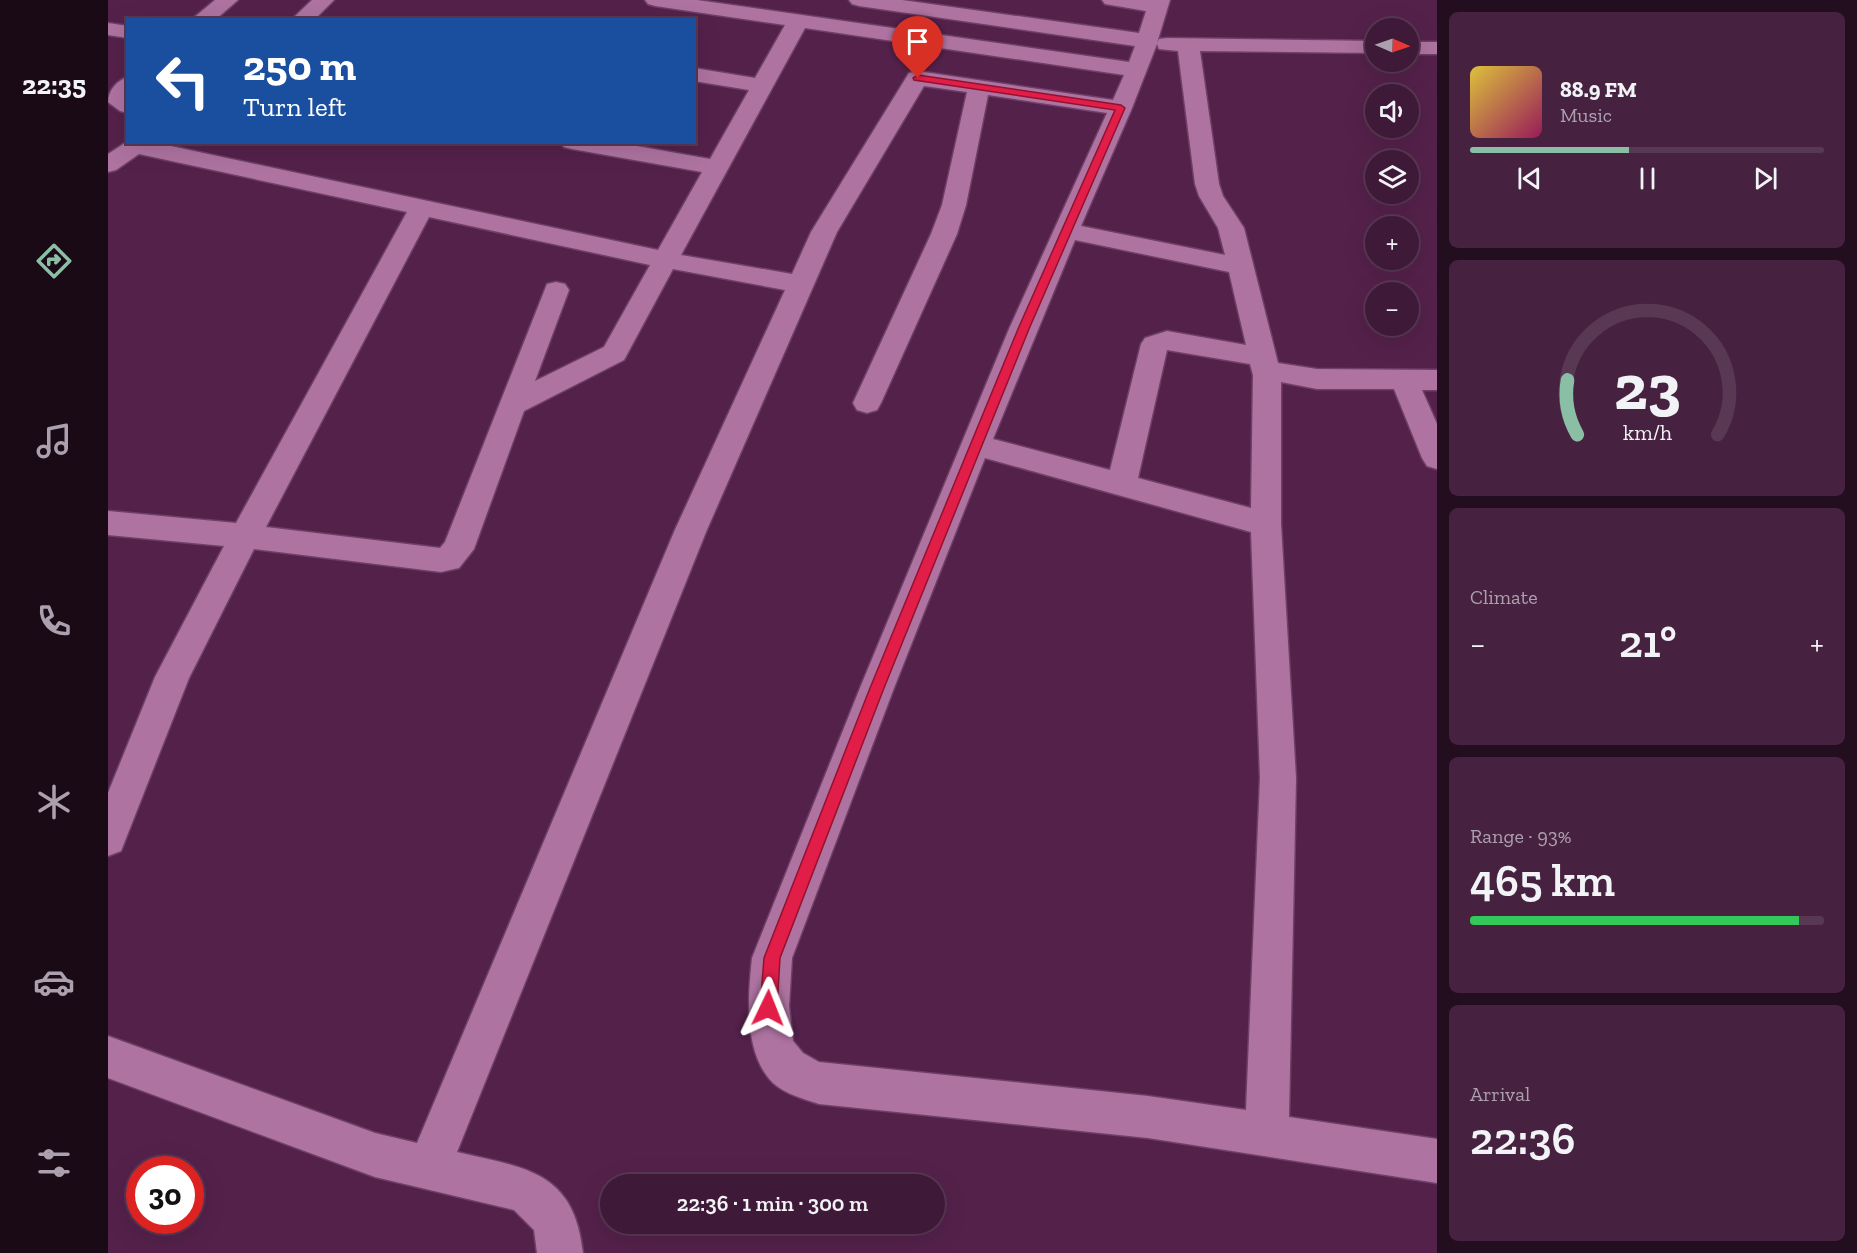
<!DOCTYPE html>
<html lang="en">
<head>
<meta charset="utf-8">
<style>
  :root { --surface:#3f1938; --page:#462240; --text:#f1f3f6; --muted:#ada0ae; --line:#583853; --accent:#8abfa5 }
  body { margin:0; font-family:"Zilla Slab",serif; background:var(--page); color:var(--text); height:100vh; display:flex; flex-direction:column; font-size:22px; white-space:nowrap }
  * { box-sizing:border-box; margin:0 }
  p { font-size:20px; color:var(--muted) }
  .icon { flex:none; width:33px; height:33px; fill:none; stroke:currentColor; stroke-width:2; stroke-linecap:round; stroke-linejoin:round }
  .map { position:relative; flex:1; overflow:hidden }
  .details { display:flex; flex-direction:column; gap:12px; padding:12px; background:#230e1f; width:420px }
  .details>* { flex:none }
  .banner { position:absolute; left:18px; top:18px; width:570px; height:126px; border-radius:0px; box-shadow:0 6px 24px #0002,0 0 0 2px var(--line); background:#1a4fa0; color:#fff; overflow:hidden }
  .needle { width:39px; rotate:92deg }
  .controls { position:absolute; left:1257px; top:18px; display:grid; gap:12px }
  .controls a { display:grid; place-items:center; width:54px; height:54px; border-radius:50%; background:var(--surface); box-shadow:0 6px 24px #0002,0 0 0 2px var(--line); font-size:30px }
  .speed { position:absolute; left:18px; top:1156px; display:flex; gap:12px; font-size:30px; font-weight:700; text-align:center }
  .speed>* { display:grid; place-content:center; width:78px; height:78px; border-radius:50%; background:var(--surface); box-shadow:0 6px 24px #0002,0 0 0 2px var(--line); line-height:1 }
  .speed .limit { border:9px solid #d22; background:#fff; color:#111 }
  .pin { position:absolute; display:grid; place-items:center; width:51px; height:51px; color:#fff; margin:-62px -26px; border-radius:50% 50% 50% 0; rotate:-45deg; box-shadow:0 0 6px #0007 }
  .pin .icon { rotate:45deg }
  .me { position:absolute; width:66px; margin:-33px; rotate:2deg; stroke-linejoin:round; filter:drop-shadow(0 0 4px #0008) }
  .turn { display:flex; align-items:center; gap:21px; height:126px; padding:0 18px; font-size:27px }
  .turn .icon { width:78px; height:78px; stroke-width:2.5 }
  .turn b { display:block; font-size:42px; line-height:51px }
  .big { font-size:45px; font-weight:600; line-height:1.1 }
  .details .widget { flex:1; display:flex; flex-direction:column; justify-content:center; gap:9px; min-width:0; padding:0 21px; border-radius:9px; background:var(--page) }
  .details .dial { align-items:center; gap:0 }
  .dial svg { height:156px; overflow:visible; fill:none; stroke:var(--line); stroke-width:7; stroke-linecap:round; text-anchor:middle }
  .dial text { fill:var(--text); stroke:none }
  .song { display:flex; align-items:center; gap:18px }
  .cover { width:72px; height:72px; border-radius:9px; background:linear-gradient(135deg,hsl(50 70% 55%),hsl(330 70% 35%)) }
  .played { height:6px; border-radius:3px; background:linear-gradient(90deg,var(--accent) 45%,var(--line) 45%) }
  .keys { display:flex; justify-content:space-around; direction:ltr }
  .heat { display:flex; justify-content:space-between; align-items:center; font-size:33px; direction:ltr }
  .charge { height:9px; border-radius:4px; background:linear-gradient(90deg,#34c759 93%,var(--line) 0) }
  .trip { position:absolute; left:492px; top:1174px; width:345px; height:60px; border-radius:30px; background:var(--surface); box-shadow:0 6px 24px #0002,0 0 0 2px var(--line); font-weight:600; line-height:60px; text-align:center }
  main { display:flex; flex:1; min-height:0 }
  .dock { display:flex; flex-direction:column; width:108px; justify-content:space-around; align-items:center; background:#190a16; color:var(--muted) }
  .dock .icon { width:42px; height:42px }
  .dock .active { color:var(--accent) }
  .dock b { font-size:27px; color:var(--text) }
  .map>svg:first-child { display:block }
</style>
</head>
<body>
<main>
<nav class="dock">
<b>22:35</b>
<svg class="icon active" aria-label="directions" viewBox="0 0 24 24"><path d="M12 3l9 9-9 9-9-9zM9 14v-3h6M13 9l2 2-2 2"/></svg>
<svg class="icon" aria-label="music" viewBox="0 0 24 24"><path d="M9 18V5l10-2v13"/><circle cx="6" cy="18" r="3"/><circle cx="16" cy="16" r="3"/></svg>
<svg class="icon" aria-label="phone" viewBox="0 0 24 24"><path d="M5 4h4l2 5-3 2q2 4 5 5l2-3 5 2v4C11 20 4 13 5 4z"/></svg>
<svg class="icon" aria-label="climate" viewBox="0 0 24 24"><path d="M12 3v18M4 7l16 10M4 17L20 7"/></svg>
<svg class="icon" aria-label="car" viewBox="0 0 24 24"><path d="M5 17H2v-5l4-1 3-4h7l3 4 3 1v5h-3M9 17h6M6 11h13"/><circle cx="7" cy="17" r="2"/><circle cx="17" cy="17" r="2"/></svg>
<svg class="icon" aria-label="filters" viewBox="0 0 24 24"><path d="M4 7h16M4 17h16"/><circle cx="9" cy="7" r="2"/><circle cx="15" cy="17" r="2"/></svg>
</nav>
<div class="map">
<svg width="1329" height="1253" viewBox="0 0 1329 1253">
  <rect width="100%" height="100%" fill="#54214b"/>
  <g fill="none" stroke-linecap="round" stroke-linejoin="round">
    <g stroke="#6e4066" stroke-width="3">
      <path id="minor" d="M107 0H130L107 20H83Z
        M204 0H226L206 20H183Z
        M537 0H589L1021 62 1027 46 751 6 744 4 741 0H794L1031 33 1038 11 997 4 994 0H1062L1049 43 1051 39 1059 38 1268 41V53L1092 51 1111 184 1115 196 1136 228 1170 363 1209 369 1329 370V390H1314L1329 424V469L1319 466 1314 458 1286 389H1209L1173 382V524L1188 778 1181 1117 1329 1139V1183L1040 1138 711 1104C696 1099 677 1094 665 1083 635 1053 640 996 644 958L752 688 901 329 999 113 880 95 858 205 849 234 773 403 769 410 759 413 749 410 745 403 823 234 834 205 859 92 816 86 729 232 598 532 349 1152C417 1168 466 1170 475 1253H429L426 1230 406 1210 267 1177 0 1078V1036L267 1133 309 1143 566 532 677 290 565 269 516 360 416 411 366 549 351 568 333 572 146 549 81 678 13 851 0 856V793L47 677 116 546 0 535V511L128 523 299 212 31 154 8 170 0 172V154L20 141 44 142 550 250 594 172 464 149 456 147 453 142H506L602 159 641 90 586 81V68L647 78 677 25 547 6 540 4ZM697 28 1016 75 1005 100 809 71 801 73 703 232 684 274 573 255ZM1049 44 1051 49 1070 51 1087 184 1091 196 1110 228 1117 255 973 226 1024 108ZM321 217 542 265 496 347 427 381 461 290 457 284 448 282 439 284 337 542 332 548 158 527ZM967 240 1121 272 1138 345 1059 331 1037 338 1033 344 1002 470 885 439ZM1059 350 1142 364 1145 375 1143 508 1030 478ZM877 458 1143 532 1152 778 1138 1110 1040 1096 711 1062 695 1053 685 1041 681 1006 684 958 786 688Z
        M0 23 20 26V38L0 35Z
        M1300 42H1329V54H1300Z
        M20 77V113L12 111 0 102C0 91 9 80 20 77Z"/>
    </g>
    <use href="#minor" fill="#ae73a1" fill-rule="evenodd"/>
  </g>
  <path fill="#e11d48" stroke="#92132f" stroke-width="1.5" d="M810 75 1013 105 1017 108 921 329 776 688 672 958 669 1008 666 1014 660 1017 654 1014 652 1008 656 958 762 688 910 329 1007 110 806 80 805 78Z"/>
</svg>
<div class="controls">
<a><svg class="needle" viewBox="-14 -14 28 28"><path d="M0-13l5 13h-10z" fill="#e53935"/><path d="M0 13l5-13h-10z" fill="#ada0ae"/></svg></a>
<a><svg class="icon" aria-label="sound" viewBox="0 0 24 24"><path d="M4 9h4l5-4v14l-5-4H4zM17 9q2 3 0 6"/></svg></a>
<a><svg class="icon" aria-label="layers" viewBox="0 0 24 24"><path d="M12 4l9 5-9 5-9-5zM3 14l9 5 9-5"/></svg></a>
<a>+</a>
<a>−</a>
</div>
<div class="speed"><div class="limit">30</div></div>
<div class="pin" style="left:810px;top:78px;background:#d93025"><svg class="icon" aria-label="arrive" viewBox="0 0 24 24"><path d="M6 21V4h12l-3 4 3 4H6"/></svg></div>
<svg class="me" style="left:660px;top:1008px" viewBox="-20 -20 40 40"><path d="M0-17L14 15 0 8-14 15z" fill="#e11d48" stroke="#fff" stroke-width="4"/></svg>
<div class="trip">22:36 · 1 min · 300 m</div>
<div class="banner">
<div class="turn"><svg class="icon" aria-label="left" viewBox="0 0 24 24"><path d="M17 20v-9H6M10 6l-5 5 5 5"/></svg><div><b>250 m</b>Turn left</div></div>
</div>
</div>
<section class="details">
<div class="widget">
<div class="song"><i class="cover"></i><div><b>88.9 FM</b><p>Music</p></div></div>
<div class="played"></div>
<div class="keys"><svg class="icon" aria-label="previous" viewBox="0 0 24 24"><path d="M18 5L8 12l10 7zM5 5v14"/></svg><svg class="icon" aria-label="pause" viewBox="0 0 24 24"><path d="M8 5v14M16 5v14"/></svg><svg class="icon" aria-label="next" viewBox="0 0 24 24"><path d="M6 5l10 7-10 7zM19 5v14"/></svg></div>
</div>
<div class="widget dial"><svg viewBox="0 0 100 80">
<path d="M14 69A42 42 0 1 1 86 69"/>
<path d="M14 69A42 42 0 0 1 9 41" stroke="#8abfa5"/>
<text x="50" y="56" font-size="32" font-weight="700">23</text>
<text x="50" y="72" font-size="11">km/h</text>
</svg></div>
<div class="widget"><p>Climate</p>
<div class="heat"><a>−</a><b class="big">21°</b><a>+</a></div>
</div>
<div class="widget"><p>Range · 93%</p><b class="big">465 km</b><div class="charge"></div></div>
<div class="widget"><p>Arrival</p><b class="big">22:36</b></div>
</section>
</main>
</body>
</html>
